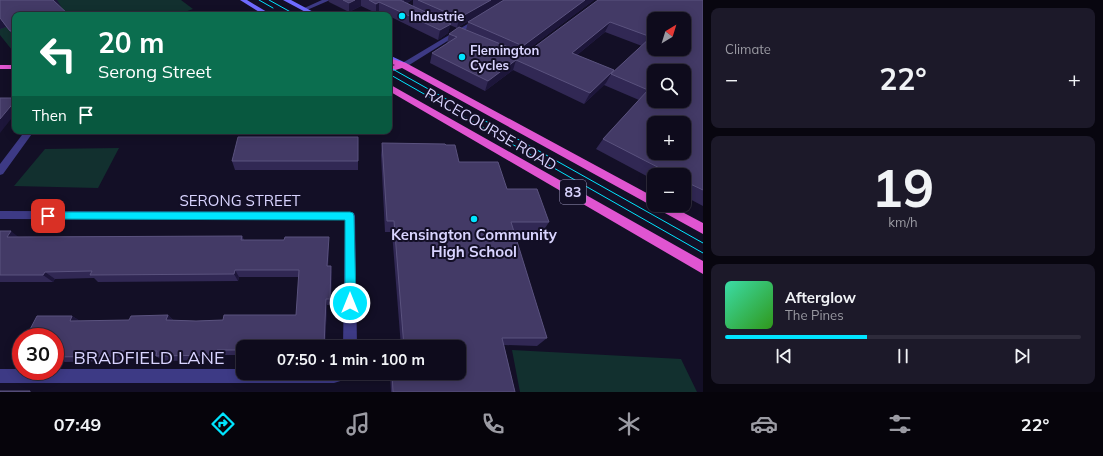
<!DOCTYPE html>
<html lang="en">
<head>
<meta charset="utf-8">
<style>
  :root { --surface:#0e0b1c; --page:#1c1929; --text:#f1f3f6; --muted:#9b9ba3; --line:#2e2b3b; --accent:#00e5ff }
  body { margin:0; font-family:Mulish,sans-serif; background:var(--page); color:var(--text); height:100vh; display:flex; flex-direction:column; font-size:15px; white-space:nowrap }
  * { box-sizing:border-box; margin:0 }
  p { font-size:13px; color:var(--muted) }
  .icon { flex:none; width:22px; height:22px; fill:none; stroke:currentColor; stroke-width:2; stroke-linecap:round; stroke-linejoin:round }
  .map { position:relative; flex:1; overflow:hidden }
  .side { display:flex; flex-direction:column; gap:8px; padding:8px; background:#08060f; width:400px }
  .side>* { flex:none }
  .hud { position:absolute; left:12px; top:12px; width:380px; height:122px; border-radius:8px; box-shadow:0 2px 10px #0003,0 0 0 1px var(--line); background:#0b6e4f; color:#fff; overflow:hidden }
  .needle { width:26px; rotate:38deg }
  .controls { position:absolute; left:647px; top:12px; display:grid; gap:8px }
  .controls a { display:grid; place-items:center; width:44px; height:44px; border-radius:8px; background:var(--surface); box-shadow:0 2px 10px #0003,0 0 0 1px var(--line); font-size:20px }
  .speed { position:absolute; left:12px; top:328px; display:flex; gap:8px; font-size:20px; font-weight:700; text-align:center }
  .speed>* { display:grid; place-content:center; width:52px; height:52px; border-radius:50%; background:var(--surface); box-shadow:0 2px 10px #0003,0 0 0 1px var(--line); line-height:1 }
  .speed .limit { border:6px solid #d22; background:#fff; color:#111 }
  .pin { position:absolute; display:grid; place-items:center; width:34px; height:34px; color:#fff; margin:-17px; border-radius:8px; box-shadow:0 2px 6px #0006 }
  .me { position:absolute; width:44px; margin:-22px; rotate:0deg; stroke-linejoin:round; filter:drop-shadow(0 0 3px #0008) }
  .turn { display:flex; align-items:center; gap:14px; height:84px; padding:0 20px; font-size:18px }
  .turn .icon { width:52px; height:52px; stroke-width:2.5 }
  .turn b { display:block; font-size:28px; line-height:34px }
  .then { display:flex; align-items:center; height:38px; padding:0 20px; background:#0003; gap:8px; font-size:15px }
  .big { font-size:30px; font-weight:700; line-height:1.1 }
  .side .card { flex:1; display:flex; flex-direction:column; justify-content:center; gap:6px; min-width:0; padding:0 14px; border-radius:8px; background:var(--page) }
  .side .dial { align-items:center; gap:0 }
  .dial b { font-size:52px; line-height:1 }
  .song { display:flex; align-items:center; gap:12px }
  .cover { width:48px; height:48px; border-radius:6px; background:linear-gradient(135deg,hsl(160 70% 55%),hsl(110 70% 35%)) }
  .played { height:4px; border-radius:2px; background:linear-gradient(90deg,var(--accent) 40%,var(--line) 40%) }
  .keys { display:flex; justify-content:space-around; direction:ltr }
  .heat { display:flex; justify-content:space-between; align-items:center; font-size:22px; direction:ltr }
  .trip { position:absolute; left:236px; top:340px; width:230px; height:40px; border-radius:8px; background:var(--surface); box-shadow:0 2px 10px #0003,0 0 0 1px var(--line); font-weight:700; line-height:40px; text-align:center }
  .tab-bar { display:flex; height:64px; justify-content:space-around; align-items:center; background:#06040b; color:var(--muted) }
  .tab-bar .icon { width:28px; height:28px }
  .tab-bar .on { color:var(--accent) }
  .tab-bar b { font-size:18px; color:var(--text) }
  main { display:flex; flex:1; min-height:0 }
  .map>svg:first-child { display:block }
</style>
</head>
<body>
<main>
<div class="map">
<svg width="703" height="392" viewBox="0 0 703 392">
  <rect width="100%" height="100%" fill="#130f26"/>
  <path fill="#12302f" d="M17 0H181L193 9 176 15H15V50H12L0 35V5Z
    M119 148 98 188 14 186 45 149Z
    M512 350 681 359 697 392H520Z"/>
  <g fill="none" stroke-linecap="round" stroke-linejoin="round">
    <path fill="#3d3a85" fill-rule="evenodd" d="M322 0H330L307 10 302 9Z
      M476 19 481 20 406 67H400L399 65Z
      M25 131H34L3 174 0 175V164Z
      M0 211 350 212 354 213 355 216 357 347H343L345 220 0 219Z
      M0 369H21V371H55V369H243V373H352L350 378 334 383H0Z"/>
    <path fill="#6f6bff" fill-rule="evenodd" d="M240 0H247L272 15H264Z
      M283 0H291L319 15H311Z
      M389 55 406 63 407 65 406 67H400L389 60Z"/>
    <path fill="#e055d1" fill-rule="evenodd" d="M389 58 406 63 654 197V205H669L703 223V234L402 68 389 72V67L395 65 389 63Z
      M0 65H15V69H0Z
      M389 84 703 261V274L389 91Z"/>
    <path stroke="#00e5ff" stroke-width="1" d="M259 0 273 8
      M269 0 296 15
      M389 67 703 243
      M389 74 703 253"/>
  </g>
  <path fill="#312854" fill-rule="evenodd" d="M0 0 15 15V37L6 27 0 29Z
    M328 0H412L407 3 413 6V0H504L457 28 450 25 448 33 438 40 389 16V15H386L379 12 376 13 361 6 349 12 329 2Z
    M504 0H594L523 53 525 54 598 0H703V206L684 196V175H654V180L596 149 603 139 639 100 604 85 606 83 584 104 513 70 485 91 430 63 432 53 447 44 449 34 466 30 468 22ZM605 32 642 46 613 72 577 55Z
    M358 137V170H235L232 161Z
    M382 143 446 145 459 162 507 189 549 222 542 233H514L547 338 537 346 504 345 515 392H391L390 373H459V347H401L392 232H385L381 155Z
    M0 231 18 237 242 236 244 240 329 244 328 266 332 273 331 305H327L325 347H243V355H222L221 360 163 361 156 356H127L125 361 65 362 55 357V337L72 316 80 321 129 320 168 315 173 320 196 321 223 320 296 315 299 277H239L238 281 98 282 94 278 55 279 53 282H0Z"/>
  <path fill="#1d163a" d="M53 0H57L62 8Z
    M355 0H361V6L349 12V3Z
    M404 0H412L404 4Z
    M491 0H504L457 28 459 18Z
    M585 0H594L519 56 523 46Z
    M379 2V12L376 13V4Z
    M0 18 6 27 0 29Z
    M610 22 605 32 567 63 572 53Z
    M451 24 448 33 438 40 440 30Z
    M516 60 513 70 485 91 488 81Z
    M614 70 611 74 606 83 584 104 590 93Z
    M15 101V114L0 133V119Z
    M11 231 21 239 7 237Z
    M329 237V244L328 273 327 266Z
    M331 266 332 273 331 305 330 299Z
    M235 270 239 277 238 281 234 274Z
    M45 272 55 279 53 282 43 275Z
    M326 299 327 305 325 347H324Z
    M168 315 174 321 166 320Z
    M72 316 82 322 70 321Z
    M217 350 222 355 221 360 216 355Z
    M118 351 127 356 125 361 117 356Z"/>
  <path fill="#433a66" stroke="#5a527e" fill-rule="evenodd" d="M0 0H53L69 15H15V30L10 31 0 18Z
    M343 0H355L349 3Z
    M369 0H400L451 24 440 30 379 2 376 4Z
    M418 0H491L459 18Z
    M504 0H585L523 46 468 22Z
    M598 0H703V190L684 181V175H673L603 139 648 90 611 74 651 37 610 22 572 53 614 70 590 93 516 60 488 81 432 53 457 37 449 34 459 27 525 54ZM654 19H684V49H654ZM654 71H684V101H654ZM654 123H684V153H654Z
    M0 98H15V101L0 119Z
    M238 137H358V161H232Z
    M382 143 445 144 446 145H455L459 162H498L507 189H537L549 222H511L547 338H502L515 392H393L392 373H459V347H404L394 221H387Z
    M0 231H11L7 237 242 236 241 240H284L285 237H329L327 266H331L330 299H326L324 347H243V350H217L216 355 156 356 157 351H118L117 356 55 357 56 352H55V337H26L37 316H72L70 321 129 320 131 316 168 315 166 320 196 321 223 320 224 315H296L299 270H235L234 274 90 275 92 271 45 272 43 275H0Z
    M21 347V352H18Z
    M0 391H30V392H0Z"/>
  <path fill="#00e5ff" stroke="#0095a6" d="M48 212H350L353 213 354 216 356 303 354 307 350 309 346 307 345 303V220L48 219 44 218 43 216 44 213Z"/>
  <g fill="#00e5ff" stroke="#130f26" stroke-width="1.5">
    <circle cx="402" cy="16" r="4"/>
    <circle cx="462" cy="57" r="4"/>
    <circle cx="474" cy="219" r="4"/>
  </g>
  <g text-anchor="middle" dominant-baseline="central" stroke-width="4" stroke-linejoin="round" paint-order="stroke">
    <g font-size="13" font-weight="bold" fill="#d9d4ff" stroke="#130f26" text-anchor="start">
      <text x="410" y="16">Industrie</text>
      <text x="470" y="50">Flemington<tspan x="470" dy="15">Cycles</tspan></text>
    </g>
    <rect fill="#130f26" stroke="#9e99be" stroke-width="1" x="560" y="180" width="26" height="24" rx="3"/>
    <g font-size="14" font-weight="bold" fill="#d9d4ff">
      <text x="573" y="192">83</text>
    </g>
    <g font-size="15" fill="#d9d4ff" stroke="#130f26">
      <text transform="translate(491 129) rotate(30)">RACECOURSE ROAD</text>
      <text x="240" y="200">SERONG STREET</text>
    </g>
    <g font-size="15" font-weight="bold" fill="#d9d4ff" stroke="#130f26">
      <text x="474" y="234">Kensington Community<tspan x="474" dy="17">High School</tspan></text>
    </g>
    <g font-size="18" fill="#d9d4ff" stroke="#130f26">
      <text x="149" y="357">BRADFIELD LANE</text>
    </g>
  </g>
</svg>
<div class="controls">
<a><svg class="needle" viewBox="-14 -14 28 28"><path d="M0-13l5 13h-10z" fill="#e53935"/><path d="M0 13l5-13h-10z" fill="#9b9ba3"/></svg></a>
<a><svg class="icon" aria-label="search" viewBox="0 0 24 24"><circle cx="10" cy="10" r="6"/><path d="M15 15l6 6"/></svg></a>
<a>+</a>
<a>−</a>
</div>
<div class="speed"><div class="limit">30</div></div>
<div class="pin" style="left:48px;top:216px;background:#d93025"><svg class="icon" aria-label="arrive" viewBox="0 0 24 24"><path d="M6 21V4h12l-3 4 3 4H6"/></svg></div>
<svg class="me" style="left:350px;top:303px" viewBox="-20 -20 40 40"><circle r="17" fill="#00e5ff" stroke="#fff" stroke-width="3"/><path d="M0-11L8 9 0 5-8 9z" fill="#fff"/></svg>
<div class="trip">07:50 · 1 min · 100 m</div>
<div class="hud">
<div class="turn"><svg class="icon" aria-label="left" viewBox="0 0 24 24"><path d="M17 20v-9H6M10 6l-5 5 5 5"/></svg><div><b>20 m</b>Serong Street</div></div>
<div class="then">Then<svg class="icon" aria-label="arrive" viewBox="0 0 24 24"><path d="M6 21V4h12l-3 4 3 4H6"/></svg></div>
</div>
</div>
<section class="side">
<div class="card"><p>Climate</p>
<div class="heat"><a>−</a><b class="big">22°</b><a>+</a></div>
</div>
<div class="card dial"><b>19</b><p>km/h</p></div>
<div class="card">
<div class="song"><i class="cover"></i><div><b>Afterglow</b><p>The Pines</p></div></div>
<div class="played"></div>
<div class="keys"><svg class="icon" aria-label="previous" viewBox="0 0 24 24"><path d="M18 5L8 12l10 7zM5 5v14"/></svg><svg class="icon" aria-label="pause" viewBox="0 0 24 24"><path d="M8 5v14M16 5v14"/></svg><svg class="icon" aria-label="next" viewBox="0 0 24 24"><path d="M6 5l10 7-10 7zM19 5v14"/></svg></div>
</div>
</section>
</main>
<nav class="tab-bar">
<b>07:49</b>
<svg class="icon on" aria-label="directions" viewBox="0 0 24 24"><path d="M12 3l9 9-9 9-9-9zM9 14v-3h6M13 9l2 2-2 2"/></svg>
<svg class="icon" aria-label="music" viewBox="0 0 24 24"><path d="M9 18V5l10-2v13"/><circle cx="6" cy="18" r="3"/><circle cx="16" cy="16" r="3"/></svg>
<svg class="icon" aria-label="phone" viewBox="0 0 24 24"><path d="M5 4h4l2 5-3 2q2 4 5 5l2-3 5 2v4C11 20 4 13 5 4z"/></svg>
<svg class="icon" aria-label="climate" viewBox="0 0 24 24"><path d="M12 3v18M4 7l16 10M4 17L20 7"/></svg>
<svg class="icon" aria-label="car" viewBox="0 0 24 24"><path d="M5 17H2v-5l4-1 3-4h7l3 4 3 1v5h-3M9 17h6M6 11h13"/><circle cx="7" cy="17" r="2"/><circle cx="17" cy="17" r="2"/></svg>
<svg class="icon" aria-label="filters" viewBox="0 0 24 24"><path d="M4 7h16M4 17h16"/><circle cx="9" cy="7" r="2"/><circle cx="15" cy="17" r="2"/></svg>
<b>22°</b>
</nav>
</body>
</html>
